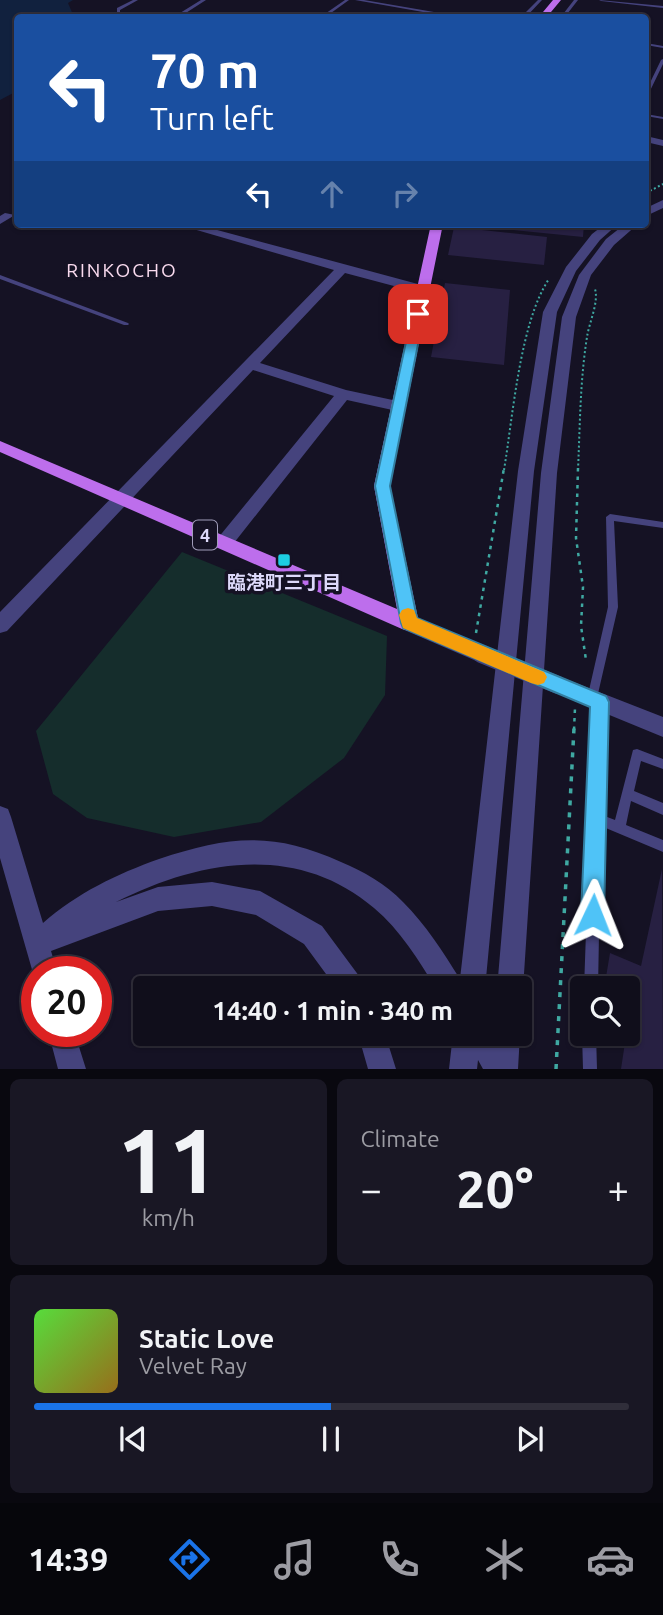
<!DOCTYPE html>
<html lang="en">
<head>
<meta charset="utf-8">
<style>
  :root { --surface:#100e1b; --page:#191724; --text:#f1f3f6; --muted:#9c9ca3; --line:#302e3a; --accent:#1a73e8 }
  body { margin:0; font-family:Ubuntu,"Noto Sans JP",sans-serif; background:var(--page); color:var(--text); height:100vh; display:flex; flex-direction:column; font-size:26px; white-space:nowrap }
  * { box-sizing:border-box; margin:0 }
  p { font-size:23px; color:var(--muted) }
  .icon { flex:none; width:38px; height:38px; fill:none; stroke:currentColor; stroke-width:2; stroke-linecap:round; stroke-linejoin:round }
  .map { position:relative; height:1069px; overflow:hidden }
  .drawer { display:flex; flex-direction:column; gap:10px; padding:10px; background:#09080f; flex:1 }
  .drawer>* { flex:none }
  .top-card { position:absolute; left:14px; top:14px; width:635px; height:214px; border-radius:7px; box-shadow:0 2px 5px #0004,0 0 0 2px var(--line); background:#1a4fa0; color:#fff; overflow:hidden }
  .buttons { position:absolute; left:570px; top:976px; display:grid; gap:14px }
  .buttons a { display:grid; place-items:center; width:70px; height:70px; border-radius:7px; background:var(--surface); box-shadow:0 2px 5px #0004,0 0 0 2px var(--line); font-size:35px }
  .speed { position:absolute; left:21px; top:956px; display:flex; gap:14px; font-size:35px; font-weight:700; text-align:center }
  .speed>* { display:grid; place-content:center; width:91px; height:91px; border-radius:50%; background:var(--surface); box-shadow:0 2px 5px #0004,0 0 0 2px var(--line); line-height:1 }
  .speed .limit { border:10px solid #d22; background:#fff; color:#111 }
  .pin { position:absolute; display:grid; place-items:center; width:60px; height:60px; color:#fff; margin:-30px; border-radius:14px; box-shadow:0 4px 10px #0006 }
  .me { position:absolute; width:77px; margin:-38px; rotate:2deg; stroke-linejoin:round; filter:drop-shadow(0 0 5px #0008) }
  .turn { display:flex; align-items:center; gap:24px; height:147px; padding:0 21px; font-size:32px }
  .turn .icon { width:91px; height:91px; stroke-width:2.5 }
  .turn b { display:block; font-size:49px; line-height:60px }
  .lanes { display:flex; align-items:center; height:66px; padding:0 21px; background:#0003; justify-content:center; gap:35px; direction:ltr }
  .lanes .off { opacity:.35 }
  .big { font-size:52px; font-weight:700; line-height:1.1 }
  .drawer .tile { flex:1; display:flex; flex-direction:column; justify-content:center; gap:10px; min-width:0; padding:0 24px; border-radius:10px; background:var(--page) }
  .drawer .dial { align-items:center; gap:0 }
  .dial b { font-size:91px; line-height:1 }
  .song { display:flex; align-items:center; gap:21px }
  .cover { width:84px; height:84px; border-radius:10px; background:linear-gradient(135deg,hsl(110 70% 55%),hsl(40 70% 35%)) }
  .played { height:7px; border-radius:4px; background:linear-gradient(90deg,var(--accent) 50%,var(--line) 50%) }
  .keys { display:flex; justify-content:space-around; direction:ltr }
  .heat { display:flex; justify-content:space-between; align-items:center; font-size:38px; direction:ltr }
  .drawer .tiles { flex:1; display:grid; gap:10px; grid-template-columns:1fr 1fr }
  .tile:last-child { grid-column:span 2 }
  .trip { position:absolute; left:133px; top:976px; width:399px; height:70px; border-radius:7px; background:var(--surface); box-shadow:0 2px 5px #0004,0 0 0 2px var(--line); font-weight:700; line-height:70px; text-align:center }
  .tabs { display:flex; height:112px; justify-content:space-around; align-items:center; background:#06060b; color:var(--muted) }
  .tabs .icon { width:49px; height:49px }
  .tabs .active { color:var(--accent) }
  .tabs b { font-size:32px; color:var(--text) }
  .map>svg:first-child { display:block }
</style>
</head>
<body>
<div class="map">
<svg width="663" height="1069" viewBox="0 0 663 1069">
  <rect width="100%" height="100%" fill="#151224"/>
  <path fill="#152d2c" d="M182 552 387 636 385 695 344 758 261 822 174 837 87 818 53 794 36 731Z"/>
  <path fill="#11213e" d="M0 0H73L68 3 74 17 18 18 17 91 0 100Z"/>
  <path fill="#272042" d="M502 224H584L583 237 502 229Z
    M454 227 547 237 544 265 448 255Z
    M445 283 510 290 504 365 431 357Z
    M662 869 663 1069H621L630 1010 628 989H604L610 953 641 966Z"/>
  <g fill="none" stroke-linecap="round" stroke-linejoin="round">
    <path stroke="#3fa9a2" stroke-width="2" stroke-dasharray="2 2.5" stroke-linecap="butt" d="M646 193 663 184
      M504 470C513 416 520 322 549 279
      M578 470C580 426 580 381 587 337 589 323 599 302 595 289"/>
    <path stroke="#3fa9a2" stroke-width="2.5" stroke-dasharray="3.5 5" stroke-linecap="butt" d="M578 468 576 538 583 587 581 626 586 660
      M476 633 504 468
      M574 730 575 708"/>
    <path stroke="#3fa9a2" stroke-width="3.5" stroke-dasharray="5 7" stroke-linecap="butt" d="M556 1069 574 728"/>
    <path fill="#45437d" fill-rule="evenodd" d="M133 0H138L120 10V14L136 18 117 16V8Z
      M201 0H206L178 18H172Z
      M345 0H349L324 18H319Z
      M355 0H364L469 18H457Z
      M538 0H542L525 18H520Z
      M574 0H578L564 18H560Z
      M599 0 663 6V8L601 1Z
      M646 43 663 46V48L646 45Z
      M663 59V64L648 95 646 96V91L661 60Z
      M646 114 663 117V119L646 116Z
      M0 275 128 323 129 324 128 325H124L0 279Z
      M610 514 663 522V528L614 521 618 607 597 698 603 699 604 702 602 815 615 820 633 750 637 749 663 759V769L641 761 634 791 663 803V815L631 801 626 825 663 840V852L601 826 598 989H584L594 703 588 702 587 699 608 607 606 517Z
      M583 1033V1034H596L597 1069H583L582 1034Z"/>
    <path fill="#45437d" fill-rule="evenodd" d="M646 136 663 140V146L646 142Z
      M176 224H195L429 287 430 290 424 294 345 273 260 363 346 390 402 402 405 406 397 411 347 400 230 548H218L215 543 218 538 334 396 253 370 7 631 0 633V612L334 270Z
      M409 615 488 648 491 654 488 660 481 663 474 660 402 629 399 623 402 617Z"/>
    <path fill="#45437d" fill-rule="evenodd" d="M663 200V208L646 216V208Z
      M5 213 15 215 0 224V216Z
      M605 224H618L600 240 576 271 557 312 534 471 485 989H436C419 960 400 930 374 908 297 842 199 860 116 902L158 887 212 882 260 891 322 926 362 980 366 989H337L304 944 256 915 212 906 158 911 51 951 57 971H37L35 980 0 858V806L8 809 11 817 43 923C77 893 117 874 159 859 228 836 273 831 341 862 364 872 385 883 403 902 426 925 443 952 460 979L518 471 543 312 566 267 592 234Z
      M625 224H638L614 245 591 275 576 317 557 473 523 989 520 997V989H497L541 473 562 317 579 275 606 239Z
      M558 676 663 717V737L551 691 548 685 551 679Z
      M48 1031H74L86 1069H58Z
      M358 1034H385L396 1069H368Z
      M453 1034H520L518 1069H483L478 1060 477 1069H449Z"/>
    <path fill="#bd6eec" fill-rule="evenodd" d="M553 0H561L546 18H538Z
      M431 224H443L390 486 419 623 416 629 409 631 402 629 0 452V441L397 609 374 486Z"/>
    <path stroke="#45437d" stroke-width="18" d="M481 654 558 685"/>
  </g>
  <path fill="#4fc3f7" stroke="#337fa1" stroke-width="2" d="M418 310 424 314 390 486 417 618 606 696 609 702 604 915 601 923 593 927 585 923 581 915 590 707 403 628 401 623 375 486 412 314Z"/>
  <path fill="#f59e0b" d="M408 608 414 610 417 618 544 672 547 677 544 683 538 685 531 683 403 628 399 615 402 610Z"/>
  <rect fill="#1dcee2" stroke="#151224" stroke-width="2.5" x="277" y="553" width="14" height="14" rx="3.5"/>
  <g text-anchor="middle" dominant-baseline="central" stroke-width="7" stroke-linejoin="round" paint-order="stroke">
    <rect fill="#151224" stroke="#a19dba" stroke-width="2" x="193" y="520.5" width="24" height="29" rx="5"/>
    <g font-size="18" font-weight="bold" fill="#ddd9fa">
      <text x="205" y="535">4</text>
    </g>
    <g font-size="19" letter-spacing="2" fill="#fadbef" stroke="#151224">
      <text x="122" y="270">RINKOCHO</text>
    </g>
    <g font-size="19" font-weight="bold" fill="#ddd9fa" stroke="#151224">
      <text x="284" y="582">臨港町三丁目</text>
    </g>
  </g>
</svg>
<div class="buttons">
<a><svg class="icon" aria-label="search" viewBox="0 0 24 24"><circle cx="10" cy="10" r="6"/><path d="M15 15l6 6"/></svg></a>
</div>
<div class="speed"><div class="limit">20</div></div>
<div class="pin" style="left:418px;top:314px;background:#d93025"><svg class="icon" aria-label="arrive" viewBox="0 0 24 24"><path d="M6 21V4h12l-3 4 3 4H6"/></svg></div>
<svg class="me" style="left:593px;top:915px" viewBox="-20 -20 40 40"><path d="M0-17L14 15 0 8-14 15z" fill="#4fc3f7" stroke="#fff" stroke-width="4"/></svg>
<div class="trip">14:40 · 1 min · 340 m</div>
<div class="top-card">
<div class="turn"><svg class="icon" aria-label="left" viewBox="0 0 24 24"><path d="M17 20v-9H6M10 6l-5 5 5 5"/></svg><div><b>70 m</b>Turn left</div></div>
<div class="lanes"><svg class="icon" aria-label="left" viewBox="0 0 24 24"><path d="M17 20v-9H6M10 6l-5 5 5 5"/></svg><svg class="icon off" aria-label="ahead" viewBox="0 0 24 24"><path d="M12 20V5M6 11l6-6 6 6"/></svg><svg class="icon off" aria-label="right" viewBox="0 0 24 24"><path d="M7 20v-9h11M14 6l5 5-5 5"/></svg></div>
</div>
</div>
<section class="drawer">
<div class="tiles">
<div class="tile dial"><b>11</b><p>km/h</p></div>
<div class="tile"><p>Climate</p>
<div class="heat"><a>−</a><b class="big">20°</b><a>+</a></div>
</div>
<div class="tile">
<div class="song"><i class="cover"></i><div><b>Static Love</b><p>Velvet Ray</p></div></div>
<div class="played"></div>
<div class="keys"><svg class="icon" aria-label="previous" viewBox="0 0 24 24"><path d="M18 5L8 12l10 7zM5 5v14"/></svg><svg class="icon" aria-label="pause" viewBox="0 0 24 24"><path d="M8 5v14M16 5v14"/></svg><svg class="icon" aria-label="next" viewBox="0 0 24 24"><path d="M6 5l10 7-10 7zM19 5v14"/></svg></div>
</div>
</div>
</section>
<nav class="tabs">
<b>14:39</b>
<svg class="icon active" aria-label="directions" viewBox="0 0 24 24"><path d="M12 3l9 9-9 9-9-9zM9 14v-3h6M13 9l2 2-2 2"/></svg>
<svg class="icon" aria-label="music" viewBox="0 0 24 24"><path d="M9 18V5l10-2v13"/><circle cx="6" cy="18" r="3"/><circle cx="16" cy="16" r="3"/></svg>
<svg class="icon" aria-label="phone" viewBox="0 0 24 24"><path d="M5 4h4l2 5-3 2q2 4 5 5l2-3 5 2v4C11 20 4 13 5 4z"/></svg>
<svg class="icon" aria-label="climate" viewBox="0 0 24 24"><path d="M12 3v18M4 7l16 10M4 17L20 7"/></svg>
<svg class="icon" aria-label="car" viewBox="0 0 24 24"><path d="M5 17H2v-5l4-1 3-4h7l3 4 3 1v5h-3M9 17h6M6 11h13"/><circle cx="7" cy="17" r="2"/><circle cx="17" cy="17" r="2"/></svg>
</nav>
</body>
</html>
